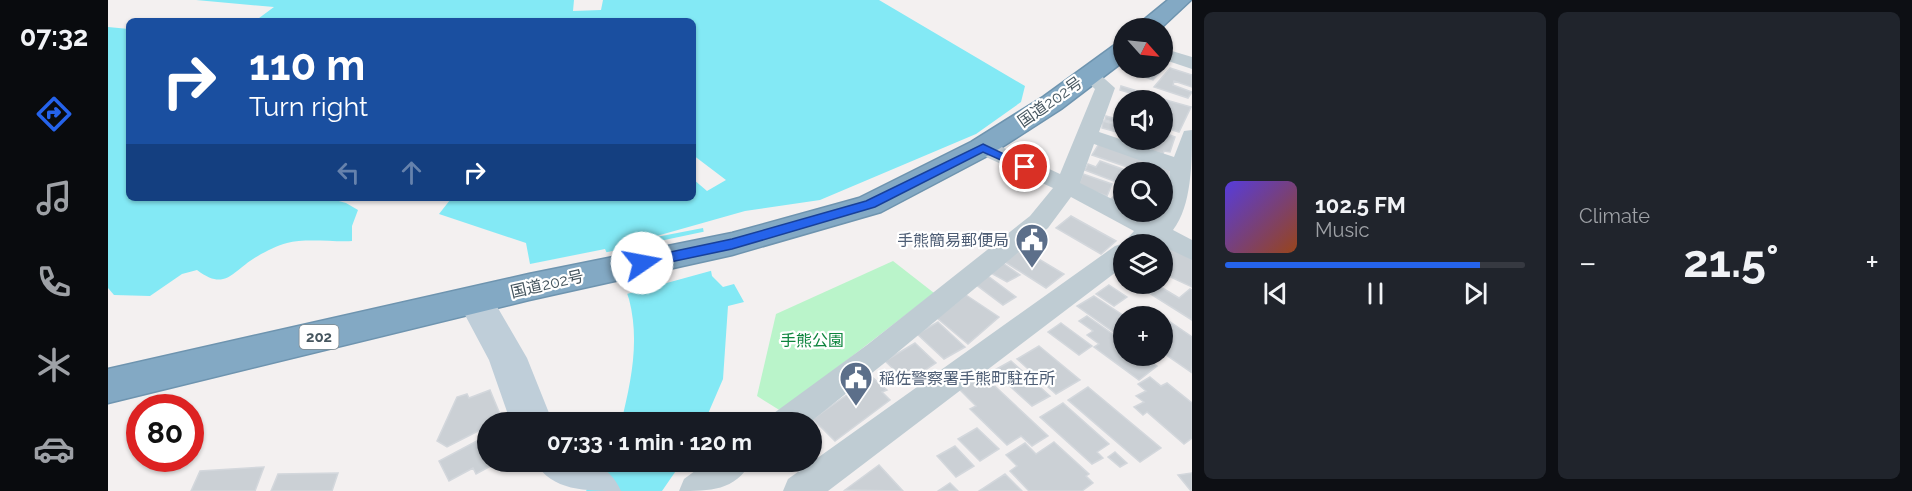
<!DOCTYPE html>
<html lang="en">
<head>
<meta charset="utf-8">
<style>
  :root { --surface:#171b24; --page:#20242c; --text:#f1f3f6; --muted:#9ea1a6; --line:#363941; --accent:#2563eb }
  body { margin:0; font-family:Raleway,"Noto Sans JP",sans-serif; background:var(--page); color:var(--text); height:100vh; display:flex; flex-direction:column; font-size:22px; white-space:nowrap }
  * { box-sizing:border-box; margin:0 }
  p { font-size:20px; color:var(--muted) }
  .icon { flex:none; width:33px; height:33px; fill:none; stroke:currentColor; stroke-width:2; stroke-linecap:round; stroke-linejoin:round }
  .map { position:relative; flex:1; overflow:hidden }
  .details { display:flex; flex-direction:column; gap:12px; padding:12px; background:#0d0f14; width:720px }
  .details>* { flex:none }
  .top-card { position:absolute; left:18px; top:18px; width:570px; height:183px; border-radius:9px; box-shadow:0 2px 4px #0004; background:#1a4fa0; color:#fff; overflow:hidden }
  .needle { width:39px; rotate:117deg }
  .controls { position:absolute; left:1005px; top:18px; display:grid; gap:12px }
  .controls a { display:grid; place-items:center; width:60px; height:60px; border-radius:50%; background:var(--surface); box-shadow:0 2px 4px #0004; font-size:30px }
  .speed { position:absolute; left:18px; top:394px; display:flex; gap:12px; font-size:30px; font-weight:700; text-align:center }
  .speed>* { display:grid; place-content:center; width:78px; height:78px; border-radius:50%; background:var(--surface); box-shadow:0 2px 4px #0004; line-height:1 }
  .speed .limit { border:9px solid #d22; background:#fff; color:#111 }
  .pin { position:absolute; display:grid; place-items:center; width:51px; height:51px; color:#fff; margin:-26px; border:3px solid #fff; border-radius:50%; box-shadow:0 2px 6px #0007 }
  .me { position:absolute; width:66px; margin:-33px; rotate:78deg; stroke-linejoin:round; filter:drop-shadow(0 0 4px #0008) }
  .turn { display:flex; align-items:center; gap:21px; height:126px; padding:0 24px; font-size:27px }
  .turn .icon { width:78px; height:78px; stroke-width:2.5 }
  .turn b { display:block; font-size:42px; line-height:51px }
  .lanes { display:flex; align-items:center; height:57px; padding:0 24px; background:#0003; justify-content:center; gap:30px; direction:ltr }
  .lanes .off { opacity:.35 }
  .big { font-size:45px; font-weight:700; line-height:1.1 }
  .details .tile { flex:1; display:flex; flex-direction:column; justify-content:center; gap:9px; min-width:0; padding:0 21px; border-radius:9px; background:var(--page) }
  .song { display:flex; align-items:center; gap:18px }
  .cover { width:72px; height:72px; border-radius:9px; background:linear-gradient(135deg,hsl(250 70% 55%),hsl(20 70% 35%)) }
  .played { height:6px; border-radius:3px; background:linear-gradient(90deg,var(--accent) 85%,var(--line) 85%) }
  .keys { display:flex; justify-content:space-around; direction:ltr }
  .heat { display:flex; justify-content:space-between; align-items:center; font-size:33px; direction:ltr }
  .details .tiles { flex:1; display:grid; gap:12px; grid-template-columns:repeat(2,1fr) }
  .trip { position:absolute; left:369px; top:412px; width:345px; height:60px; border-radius:30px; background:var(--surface); box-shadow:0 2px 4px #0004; font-weight:700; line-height:60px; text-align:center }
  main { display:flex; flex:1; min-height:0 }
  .dock { display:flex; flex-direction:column; width:108px; justify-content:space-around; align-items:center; background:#090b0e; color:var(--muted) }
  .dock .icon { width:42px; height:42px }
  .dock .on { color:var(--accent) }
  .dock b { font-size:27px; color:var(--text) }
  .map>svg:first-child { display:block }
</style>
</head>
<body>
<main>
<nav class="dock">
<b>07:32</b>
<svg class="icon on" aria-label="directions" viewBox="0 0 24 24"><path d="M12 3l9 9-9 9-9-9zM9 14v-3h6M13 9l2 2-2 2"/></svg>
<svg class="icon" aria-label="music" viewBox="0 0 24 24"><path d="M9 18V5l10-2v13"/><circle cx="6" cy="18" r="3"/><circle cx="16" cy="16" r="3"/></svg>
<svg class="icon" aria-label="phone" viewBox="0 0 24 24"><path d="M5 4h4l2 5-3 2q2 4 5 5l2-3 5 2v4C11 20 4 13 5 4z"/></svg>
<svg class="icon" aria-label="climate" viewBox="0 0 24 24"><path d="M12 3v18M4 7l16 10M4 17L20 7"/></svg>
<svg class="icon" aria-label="car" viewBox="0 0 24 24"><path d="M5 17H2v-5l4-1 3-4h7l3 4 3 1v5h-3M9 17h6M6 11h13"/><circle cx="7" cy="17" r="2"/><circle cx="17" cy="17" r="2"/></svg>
</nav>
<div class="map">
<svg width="1084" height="491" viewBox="0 0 1084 491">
  <rect width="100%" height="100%" fill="#f3f0f0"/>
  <path fill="#baf4ca" d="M785 261 826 293 673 411 649 396 668 314Z"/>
  <path fill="#83e9f5" d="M88 0H466L465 11 493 10 495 0H771L917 86 913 102 868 134 712 200 637 211 538 239 595 228 604 276 615 287 626 284 636 302 620 306 615 379 596 423H513C523 382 532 341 521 299 516 282 504 265 497 249L422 264 418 243 331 214 342 200 338 198H585V21H147L166 7Z
    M0 27 21 29V198H220L238 203 250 210 244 226V241C225 242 196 238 179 243 168 246 154 253 145 259 123 273 117 291 89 270L74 274 42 296 6 295 0 288Z
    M496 462H574L554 491H478Z"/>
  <path fill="#f3f0f0" d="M585 155 618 180 599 191 585 179Z
    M599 231 606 270 515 295 495 253Z"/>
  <path fill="#cbd0d5" stroke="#d3d7dc" stroke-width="1.5" d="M1054 62 1060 64 1045 80 1022 72 1026 68H1054Z
    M1062 68 1084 75V87L1066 81 1065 85 1084 92 1080 98 1046 87Z
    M1013 86 1033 92 1032 96 1012 90Z
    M1040 95 1083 107 1071 132 1054 127V100H1038Z
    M998 116 1016 121V125L997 120Z
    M995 121 1016 127V134L994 128Z
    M1054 132 1067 137 1062 152 1056 151 1055 154 1038 149 1040 145 1022 140H1054Z
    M992 142 1064 167 1058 181 1054 180V172H1034L984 155Z
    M992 161 1023 172H1016V185L977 170 980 164 988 167Z
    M975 174 1004 184 999 196 970 186Z
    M1014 188 1016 189V208L1001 201Z
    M963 216 1008 241 993 254 948 228Z
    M1059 246 1084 259V287L1054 273V250Z
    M914 249 956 274 938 288 897 262Z
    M895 263 912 275 899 282 881 272Z
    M880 276 908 297 895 305 867 284Z
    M1001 285 1019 297 1006 306 988 294Z
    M1051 286 1071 298 1082 289 1084 290V320L1041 293Z
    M858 295 891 317 860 344 829 318Z
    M986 296 1016 316V327L1007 333 969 306Z
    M979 316 1016 342V356H1034L1049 366 1031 380 986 347 991 344 979 335 985 331 971 321Z
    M1058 319 1084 337 1083 372 1054 352V320Z
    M830 322 857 347 836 359 809 334Z
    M953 323 984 346 971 355 940 332Z
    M807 343 828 363 799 382 777 361Z
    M931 346 972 380 948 394 909 359Z
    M903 361 942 396 924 406 885 371Z
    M875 375 940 436 924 446 913 436 899 445 862 409 868 406 851 389Z
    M764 377 779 390 774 392 782 400 727 441 705 419Z
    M1042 377 1053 386 1059 383 1084 403V438L1076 444 1039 412 1035 415 1026 407 1036 402 1028 396 1038 391 1030 384Z
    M980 387 1053 448 1032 462 960 400Z
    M382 390 394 419 380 423V426L339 447 329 441 349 397 359 394 361 398Z
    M955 403 1001 444 989 452 995 458 984 464 932 417Z
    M869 428 891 449 872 461 850 439Z
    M380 435V462H390L368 474 365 468 341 481 331 461Z
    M946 442 981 474 978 476 985 483 974 491H921L902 471 909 466 898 455 917 443 928 454Z
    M847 446 866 466 848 477 829 456Z
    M1007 452 1019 463 1012 467 1000 457Z
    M771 465 795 491 737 490Z
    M156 467 147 491H83L92 471Z
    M230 473 224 491H163L170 474Z
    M1084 473V491H1083L1070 475Z
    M897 474 914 491H871Z
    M842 483 850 491H830Z"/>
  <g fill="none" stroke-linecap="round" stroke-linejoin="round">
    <g stroke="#6e94af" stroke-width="3">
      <path id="highway" d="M1060 0H1083L1053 28H1029L1032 23Z
        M1016 42V61L953 109 883 154 773 212 624 255 421 300 0 403V369L421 274 624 233 751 198 863 142 935 97 1008 44Z"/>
    </g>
    <path fill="#bfccd3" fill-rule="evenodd" d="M1054 48 1084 57V69L1054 59Z
      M981 69 988 71 1007 88 991 132 1066 157 1076 131 1084 130C1084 161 1084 206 1065 230L1084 240V260L1046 242 1042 244H1023L1019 239 1026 231 963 197 940 228 779 361 701 423H661L666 413 759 345 922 216 945 188 867 152 864 147 867 142 875 140 883 142 952 174 987 89 971 75 974 71ZM986 144 1062 171C1061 186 1054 198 1054 212H1051L1045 220 1028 212H1016V205L972 183Z
      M1016 243 1021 244H1016V266L720 491H675L680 479 1007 246Z
      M599 462H643C627 491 602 491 571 491L576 479Z"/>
    <path fill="#bfced9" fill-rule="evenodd" d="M367 287 380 291 419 358 445 423H403L381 360 349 300 354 291Z
      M427 462C463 462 496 453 513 491 477 491 444 491 427 462Z"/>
    <use href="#highway" fill="#83a9c4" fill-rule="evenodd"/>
  </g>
  <path fill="#2563eb" stroke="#184099" stroke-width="1.5" d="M875 144 923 167 917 170 913 169 875 152 767 207 624 249 534 268 527 263 534 258 624 239 758 201Z"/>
  <defs>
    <g id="civic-pin" transform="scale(1.725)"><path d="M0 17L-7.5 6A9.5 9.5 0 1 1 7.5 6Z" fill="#5c6f8a" stroke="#fff"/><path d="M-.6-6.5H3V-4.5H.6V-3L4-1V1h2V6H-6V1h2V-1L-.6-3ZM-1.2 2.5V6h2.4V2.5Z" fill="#fff"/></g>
  </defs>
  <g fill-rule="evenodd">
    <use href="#civic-pin" x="924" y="240"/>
    <use href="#civic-pin" x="748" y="378"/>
  </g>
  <g text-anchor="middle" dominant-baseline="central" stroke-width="4.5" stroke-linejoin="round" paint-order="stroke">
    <rect fill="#fff" stroke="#7e898f" stroke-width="1.5" x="191.5" y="325" width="39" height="24" rx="4.5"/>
    <g font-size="15" font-weight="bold" fill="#46565f">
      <text x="211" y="337">202</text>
    </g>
    <g font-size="16" fill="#46565f" stroke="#fff">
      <text transform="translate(942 102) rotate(-35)">国道202号</text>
      <text transform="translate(439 284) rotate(-13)">国道202号</text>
    </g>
    <g font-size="16" fill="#4e5e75" stroke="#fff" text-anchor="end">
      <text x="901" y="240">手熊簡易郵便局</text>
      <text x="771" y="378" text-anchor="start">稲佐警察署手熊町駐在所</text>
    </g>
    <g font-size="16" fill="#0d843d" stroke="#fff">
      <text x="704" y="340">手熊公園</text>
    </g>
  </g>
</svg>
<div class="controls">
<a><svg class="needle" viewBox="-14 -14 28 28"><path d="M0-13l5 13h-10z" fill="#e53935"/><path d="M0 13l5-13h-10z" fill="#9ea1a6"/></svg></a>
<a><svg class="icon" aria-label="sound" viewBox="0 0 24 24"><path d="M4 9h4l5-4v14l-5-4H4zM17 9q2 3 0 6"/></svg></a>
<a><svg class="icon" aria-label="search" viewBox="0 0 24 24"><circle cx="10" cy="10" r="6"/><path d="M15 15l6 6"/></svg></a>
<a><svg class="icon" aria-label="layers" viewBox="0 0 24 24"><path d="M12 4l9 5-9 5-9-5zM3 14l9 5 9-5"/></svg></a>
<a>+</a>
</div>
<div class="speed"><div class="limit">80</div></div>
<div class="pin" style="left:917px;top:167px;background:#d93025"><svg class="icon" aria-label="arrive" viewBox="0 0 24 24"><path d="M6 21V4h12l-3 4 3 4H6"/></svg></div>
<svg class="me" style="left:534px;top:263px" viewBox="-20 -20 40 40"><circle r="19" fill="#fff"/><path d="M0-13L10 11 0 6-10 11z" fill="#2563eb"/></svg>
<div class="trip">07:33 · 1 min · 120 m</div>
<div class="top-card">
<div class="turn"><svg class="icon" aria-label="right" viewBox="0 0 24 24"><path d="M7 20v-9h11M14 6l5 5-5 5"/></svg><div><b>110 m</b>Turn right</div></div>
<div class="lanes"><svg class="icon off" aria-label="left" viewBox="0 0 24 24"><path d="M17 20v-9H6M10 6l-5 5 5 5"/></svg><svg class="icon off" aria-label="ahead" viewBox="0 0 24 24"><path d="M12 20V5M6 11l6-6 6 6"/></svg><svg class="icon" aria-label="right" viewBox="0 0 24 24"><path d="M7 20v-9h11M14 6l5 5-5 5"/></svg></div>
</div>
</div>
<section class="details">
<div class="tiles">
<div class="tile">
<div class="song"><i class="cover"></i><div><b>102.5 FM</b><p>Music</p></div></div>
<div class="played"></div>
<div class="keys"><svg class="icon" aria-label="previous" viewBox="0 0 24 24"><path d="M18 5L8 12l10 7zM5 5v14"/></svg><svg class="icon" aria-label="pause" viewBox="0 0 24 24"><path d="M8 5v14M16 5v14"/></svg><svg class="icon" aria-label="next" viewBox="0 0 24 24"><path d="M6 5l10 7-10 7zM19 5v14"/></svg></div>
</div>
<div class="tile"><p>Climate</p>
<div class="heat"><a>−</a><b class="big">21.5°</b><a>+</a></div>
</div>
</div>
</section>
</main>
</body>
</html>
